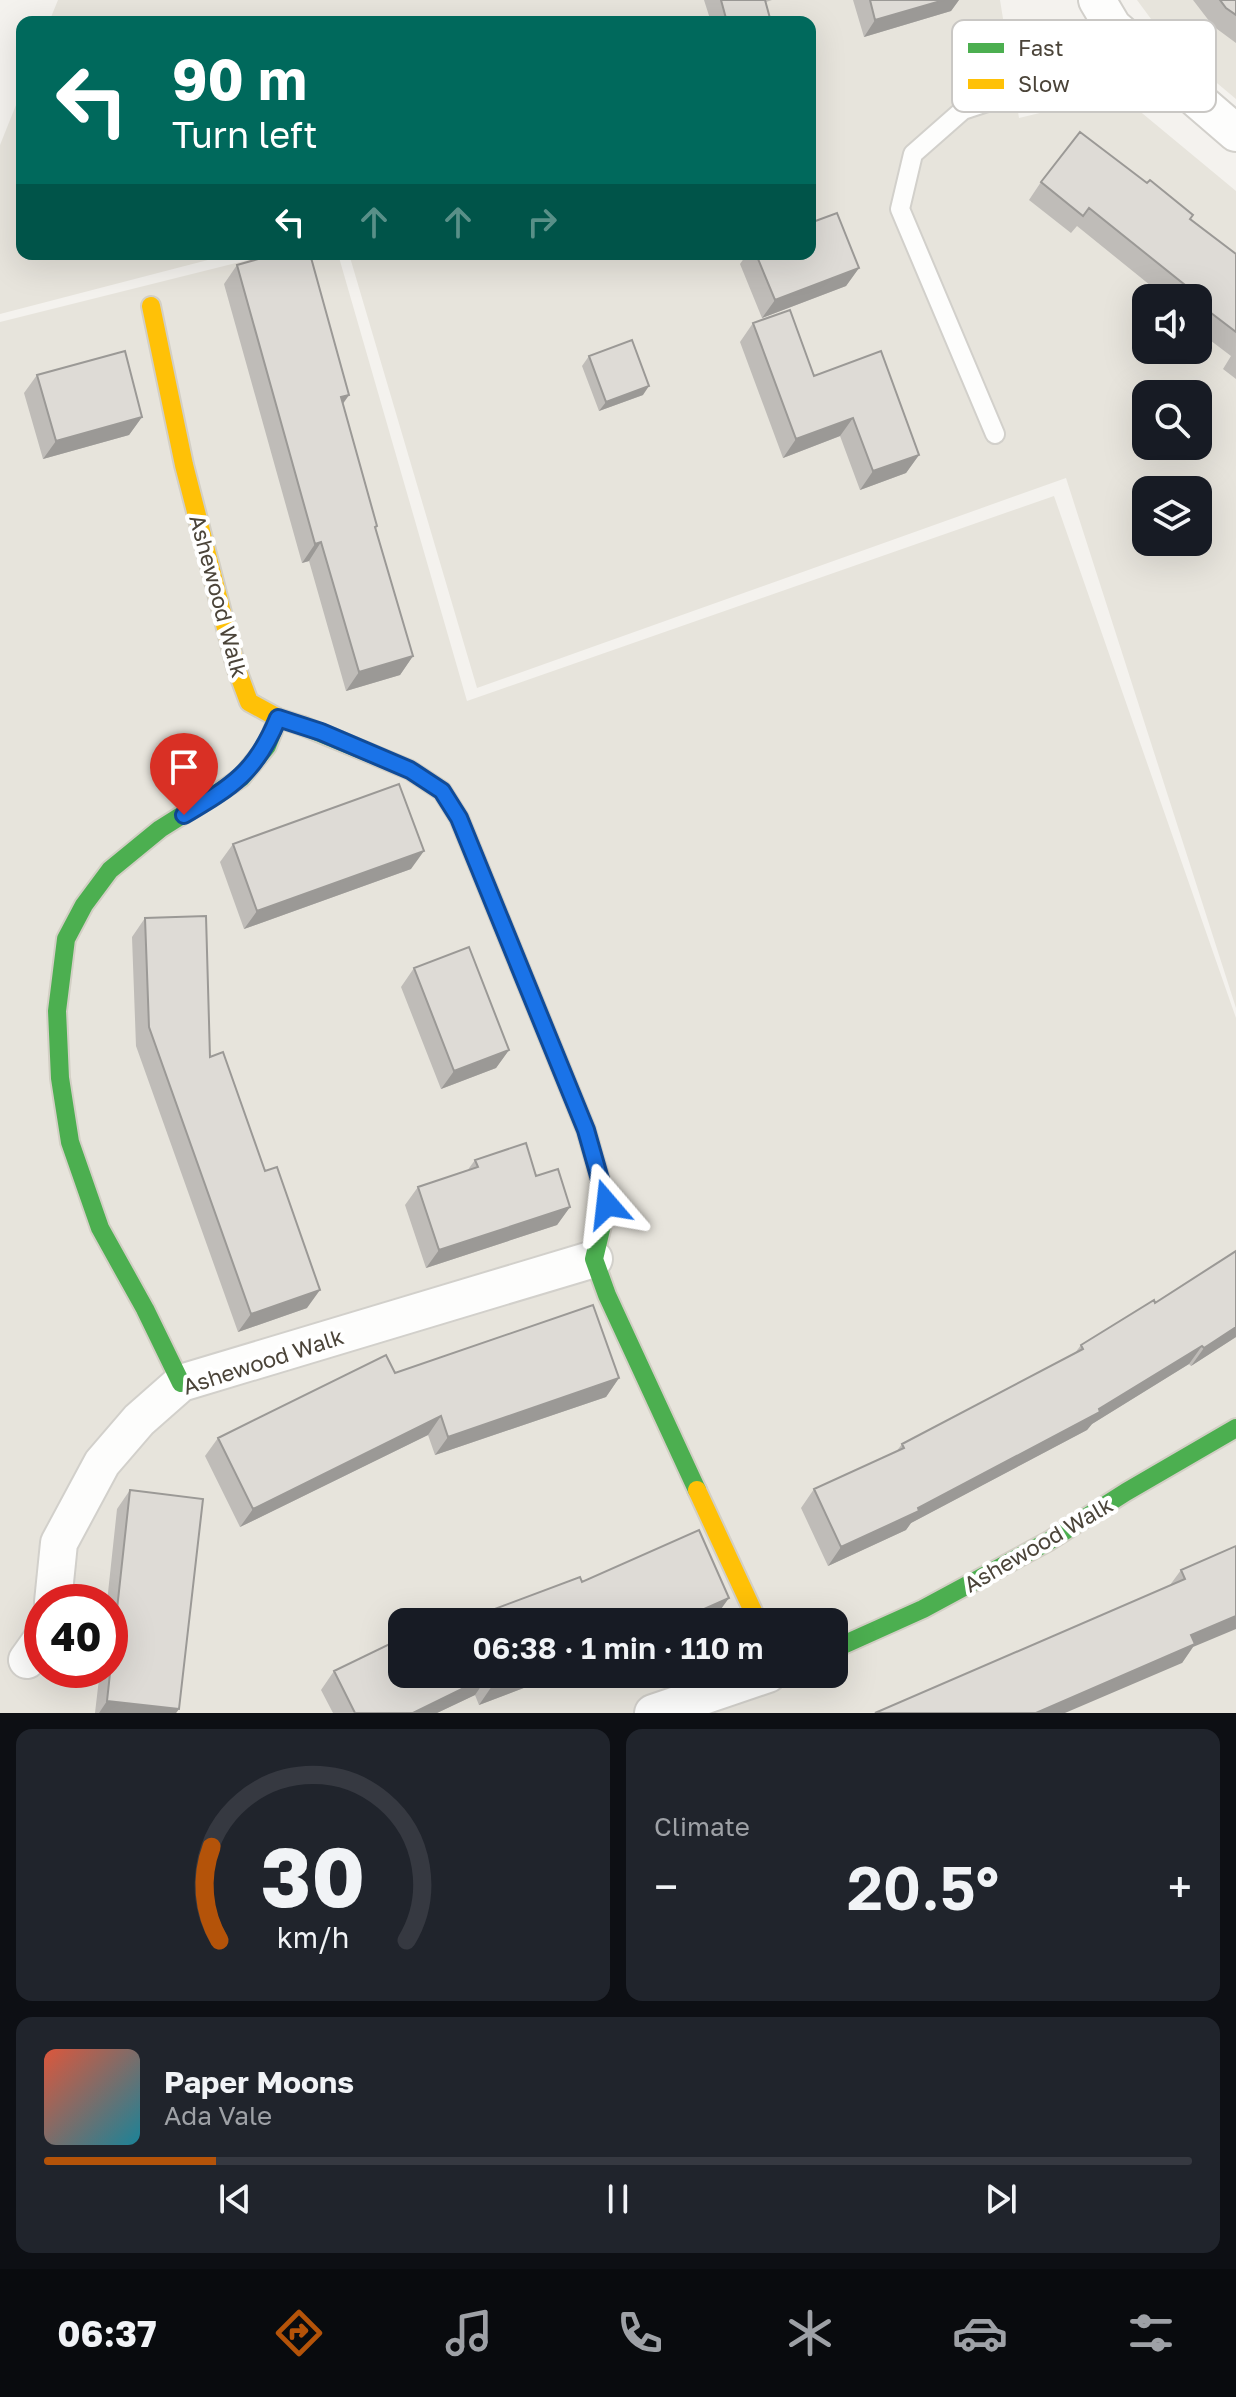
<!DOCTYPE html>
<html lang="en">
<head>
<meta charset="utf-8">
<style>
  :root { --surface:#171b24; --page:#20242c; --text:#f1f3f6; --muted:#9ea1a6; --line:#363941; --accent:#b45309 }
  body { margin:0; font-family:"Golos Text",sans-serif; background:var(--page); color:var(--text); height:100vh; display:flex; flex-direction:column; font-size:30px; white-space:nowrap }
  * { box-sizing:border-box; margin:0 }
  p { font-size:26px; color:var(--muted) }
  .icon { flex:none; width:44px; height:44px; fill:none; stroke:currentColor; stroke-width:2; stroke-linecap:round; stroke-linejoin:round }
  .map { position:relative; height:1713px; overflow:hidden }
  .details { display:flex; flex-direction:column; gap:16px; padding:16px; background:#0d0f14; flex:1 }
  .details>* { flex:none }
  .hud { position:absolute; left:16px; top:16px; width:800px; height:244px; border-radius:16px; box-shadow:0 8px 32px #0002; background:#00695c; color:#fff; overflow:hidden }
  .buttons { position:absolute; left:1132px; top:284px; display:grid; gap:16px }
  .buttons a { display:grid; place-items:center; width:80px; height:80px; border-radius:16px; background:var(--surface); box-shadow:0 8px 32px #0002; font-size:40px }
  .speed { position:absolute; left:24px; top:1584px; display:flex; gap:16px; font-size:40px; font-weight:700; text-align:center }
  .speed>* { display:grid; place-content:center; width:104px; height:104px; border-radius:50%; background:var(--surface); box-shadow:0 8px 32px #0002; line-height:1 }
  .speed .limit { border:12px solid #d22; background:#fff; color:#111 }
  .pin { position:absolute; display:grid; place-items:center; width:68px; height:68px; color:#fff; margin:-82px -34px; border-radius:50% 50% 50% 0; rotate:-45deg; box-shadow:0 0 8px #0007 }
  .pin .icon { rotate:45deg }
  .me { position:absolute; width:88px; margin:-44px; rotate:343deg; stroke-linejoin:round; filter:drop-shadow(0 0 6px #0008) }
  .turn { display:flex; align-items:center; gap:28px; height:168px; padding:0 24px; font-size:36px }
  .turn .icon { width:104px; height:104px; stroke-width:2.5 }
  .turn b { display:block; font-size:56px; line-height:68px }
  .lanes { display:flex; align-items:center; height:76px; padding:0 24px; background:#0003; justify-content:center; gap:40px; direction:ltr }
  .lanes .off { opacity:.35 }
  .big { font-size:60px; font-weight:600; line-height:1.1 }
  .details .tile { flex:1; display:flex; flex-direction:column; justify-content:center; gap:12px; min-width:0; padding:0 28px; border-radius:16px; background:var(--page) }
  .details .dial { align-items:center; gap:0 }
  .dial svg { height:208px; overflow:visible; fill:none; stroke:var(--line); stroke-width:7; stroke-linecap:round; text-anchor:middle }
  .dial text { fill:var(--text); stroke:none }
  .song { display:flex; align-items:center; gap:24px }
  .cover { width:96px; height:96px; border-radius:12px; background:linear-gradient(135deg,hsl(10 70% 55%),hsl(190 70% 35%)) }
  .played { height:8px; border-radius:4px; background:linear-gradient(90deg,var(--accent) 15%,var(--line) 15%) }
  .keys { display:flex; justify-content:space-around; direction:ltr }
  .heat { display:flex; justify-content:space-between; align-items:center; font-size:44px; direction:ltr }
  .details .tiles { flex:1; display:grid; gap:16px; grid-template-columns:1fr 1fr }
  .tile:last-child { grid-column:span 2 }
  .trip { position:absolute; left:388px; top:1608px; width:460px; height:80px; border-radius:16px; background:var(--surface); box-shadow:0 8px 32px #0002; font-weight:600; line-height:80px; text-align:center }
  .menu { display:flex; height:128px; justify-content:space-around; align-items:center; background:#090b0e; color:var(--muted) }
  .menu .icon { width:56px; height:56px }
  .menu .selected { color:var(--accent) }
  .menu b { font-size:36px; color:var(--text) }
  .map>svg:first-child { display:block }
</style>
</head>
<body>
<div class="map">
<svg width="1236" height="1713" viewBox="0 0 1236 1713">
  <rect width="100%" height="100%" fill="#f4f2ee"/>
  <path fill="#e7e4dc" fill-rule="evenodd" d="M58 0H1000L1019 118 1119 94 1236 191V1008L1066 478 477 688 349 254H810V22H49ZM1146 298H1198V350H1146ZM1146 394H1198V446H1146ZM1146 490H1198V542H1146Z
    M1137 0H1236V99L1168 42Z
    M22 90V254H231L0 314V145Z
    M272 254H338L467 701 1054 496 1236 1018V1713H0V322ZM42 1602H110V1670H42ZM402 1622H834V1674H402Z"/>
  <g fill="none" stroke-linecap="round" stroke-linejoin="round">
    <g stroke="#d2d0cb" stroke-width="22">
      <path id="lane" d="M995 434 900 209 913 154 963 110 1105 63 1134 45"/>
    </g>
    <g stroke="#d2d0cb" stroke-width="40">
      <path id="street" d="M1097 0 1113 27 1236 133
        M53 1602 59 1543 102 1463 139 1420 181 1383 594 1259
        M27 1660 42 1639
        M653 1713 768 1674"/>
    </g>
    <g stroke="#d3cfc5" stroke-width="22">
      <path id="fast" d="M303 726 410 770 442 791 459 818 586 1130 607 1204 594 1259 607 1295 697 1490
        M181 1383 145 1309 100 1228 70 1142 60 1078 57 1011 66 939 84 905 110 870 160 829 241 778 267 746 278 718
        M834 1649 923 1609 1049 1541 1126 1492 1236 1428"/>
    </g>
    <g stroke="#d3cfc5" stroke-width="22">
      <path id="slow" d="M151 306 184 465 236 667 249 702 278 718 303 726
        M697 1490 758 1622"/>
    </g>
    <use href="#lane" stroke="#fdfdfc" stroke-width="18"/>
    <use href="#street" stroke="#fdfdfc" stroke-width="36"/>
    <use href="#fast" stroke="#4caf50" stroke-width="18"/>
    <use href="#slow" stroke="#ffc107" stroke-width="18"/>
  </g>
  <path fill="#bfbcb8" d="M704 0H772L766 2 771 22H711Z
    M853 0H959L951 11 864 37Z
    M1193 0H1236V43L1213 26Z
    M1041 182 1191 219 1236 254V379L1223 369 1231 356 1198 331V298H1166L1077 226 1071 233 1029 200Z
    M747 254H810L859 268 846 286 762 318 740 264Z
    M237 265 349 395 343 404 377 526 376 529 413 656 400 675 346 691 309 561 302 563 224 284Z
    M753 323 814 376 919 455 906 473 860 490 840 436 783 458 740 342Z
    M589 356 643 395 599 411 582 366Z
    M37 375 142 417 129 435 43 459 24 393Z
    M233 844 411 869 244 929 220 862Z
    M145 918 210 1057 307 1308 238 1332 136 1046 132 937Z
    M414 968 509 1050 496 1068 441 1089 401 987Z
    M475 1160 536 1176 570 1207 557 1225 426 1268 405 1205 418 1187 467 1171Z
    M1236 1251V1337L1191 1366 1189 1364 1092 1424 1087 1430 911 1523 906 1530 828 1566 801 1508 814 1489 896 1452 902 1444 1075 1353 1081 1345 1155 1303Z
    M395 1373 619 1378 606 1397 435 1455 428 1435 240 1527 205 1456 218 1438Z
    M130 1490 179 1709 176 1713H95L100 1670H110V1602H107L117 1509Z
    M1236 1546 1193 1647 1182 1663 1170 1585 1181 1570Z
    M334 1671 402 1674H560L479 1705 475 1695 437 1713H333L321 1690Z"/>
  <path fill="#9b9996" d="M944 0H959L951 11 864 37 875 20Z
    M859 268 846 286 762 318 775 300Z
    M649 386 643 395 599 411 606 402Z
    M349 395 336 413 341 397Z
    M142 417 129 435 43 459 56 441Z
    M853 418 840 436 783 458 796 439Z
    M919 455 906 473 860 490 873 471Z
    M321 542 309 561 302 563 315 544Z
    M413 656 400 675 346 691 359 672Z
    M424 851 411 869 244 929 257 911Z
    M509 1050 496 1068 441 1089 454 1071Z
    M570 1207 557 1225 426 1268 439 1250Z
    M320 1290 307 1308 238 1332 251 1314Z
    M1236 1327V1337L1191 1366 1204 1348Z
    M1202 1346 1189 1364 1092 1424 1087 1430 911 1523 906 1530 828 1566 841 1547 918 1508 1099 1409Z
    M619 1378 606 1397 435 1455 448 1437Z
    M441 1416 428 1435 240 1527 253 1509Z
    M729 1598 716 1616 703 1622H675Z
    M1236 1616V1629L1193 1647 1182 1663 1065 1713H1036L1191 1635Z
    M525 1674H560L479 1705 492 1686Z
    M488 1676 475 1695 437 1713H413Z
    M107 1701 179 1709 176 1713H99Z"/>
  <path fill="#dedbd6" stroke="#9b9996" stroke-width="2" d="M721 0H765L771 22H727Z
    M870 0H944L875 20Z
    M1220 0H1236V15L1226 8Z
    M1080 132 1147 183 1150 180 1193 215 1190 219 1236 254V332L1198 303V298H1191L1186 294 1190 289 1089 208 1083 216 1041 182Z
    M837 213 859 268 775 300 756 254H810V223Z
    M276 254H310L349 395 341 397 377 526 375 527 413 656 359 672 321 542 315 544 237 265Z
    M790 310 814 376 881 351 919 455 873 471 853 418 796 439 753 323Z
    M632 340 649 386 606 402 589 356Z
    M125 351 142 417 56 441 37 375Z
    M399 784 424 851 257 911 233 844Z
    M206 916 210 1057 223 1052 265 1171 277 1167 320 1290 251 1314 149 1027 145 918Z
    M469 947 509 1050 454 1071 414 968Z
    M526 1143 536 1176 558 1169 570 1207 439 1250 418 1187 478 1167 475 1160Z
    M1236 1251V1327L1204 1348 1202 1346 1099 1409 1100 1412 918 1508 919 1511 841 1547 814 1489 904 1448 902 1444 1083 1349 1081 1345 1154 1300 1155 1303Z
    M593 1305 619 1378 448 1437 441 1416 253 1509 218 1438 386 1355 395 1373Z
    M130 1490 203 1499 179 1709 107 1701Z
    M699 1530 729 1598 675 1622H460L580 1577 582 1582Z
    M1236 1546V1616L1191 1635 1195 1644 1036 1713H875L1185 1579 1181 1570Z
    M444 1617 447 1622H435Z
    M402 1638V1674H525L492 1686 488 1676 413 1713H355L334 1671Z"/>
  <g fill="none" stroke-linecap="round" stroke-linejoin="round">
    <g stroke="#114b97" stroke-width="20">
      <path id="route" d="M184 815C233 786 256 772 278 718L321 732 410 770 442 791 459 818 586 1130 607 1204"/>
    </g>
    <use href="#route" stroke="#1a73e8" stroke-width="14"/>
  </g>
  <g text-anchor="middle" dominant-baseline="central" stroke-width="8" stroke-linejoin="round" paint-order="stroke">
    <g font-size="22" fill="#4b4439" stroke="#fff">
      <text transform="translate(219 596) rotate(75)">Ashewood Walk</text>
      <text transform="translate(263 1361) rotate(-18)">Ashewood Walk</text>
      <text transform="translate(1038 1544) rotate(-30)">Ashewood Walk</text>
    </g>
  </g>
  <rect x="952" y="20" width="264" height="92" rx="12" fill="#fff" stroke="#c9c7c4" stroke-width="2"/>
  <rect x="968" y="43" width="36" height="10" fill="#4caf50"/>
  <rect x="968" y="79" width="36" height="10" fill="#ffc107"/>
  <g font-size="22" fill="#4b4439">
    <text x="1018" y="56">Fast</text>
    <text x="1018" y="92">Slow</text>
  </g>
</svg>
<div class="buttons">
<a><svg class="icon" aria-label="sound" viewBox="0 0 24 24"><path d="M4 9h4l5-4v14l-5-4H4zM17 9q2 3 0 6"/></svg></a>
<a><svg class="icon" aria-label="search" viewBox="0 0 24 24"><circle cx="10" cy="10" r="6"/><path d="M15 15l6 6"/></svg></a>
<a><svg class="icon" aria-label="layers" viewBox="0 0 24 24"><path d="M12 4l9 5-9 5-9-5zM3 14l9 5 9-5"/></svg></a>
</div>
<div class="speed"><div class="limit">40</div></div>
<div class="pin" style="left:184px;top:815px;background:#d93025"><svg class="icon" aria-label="arrive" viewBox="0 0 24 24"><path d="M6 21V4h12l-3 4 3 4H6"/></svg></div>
<svg class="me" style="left:607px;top:1204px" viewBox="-20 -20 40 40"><path d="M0-17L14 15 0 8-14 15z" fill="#1a73e8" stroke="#fff" stroke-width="4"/></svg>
<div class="trip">06:38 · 1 min · 110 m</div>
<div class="hud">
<div class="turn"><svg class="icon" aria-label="left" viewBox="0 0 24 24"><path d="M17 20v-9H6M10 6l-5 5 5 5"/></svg><div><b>90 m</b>Turn left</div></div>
<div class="lanes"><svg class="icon" aria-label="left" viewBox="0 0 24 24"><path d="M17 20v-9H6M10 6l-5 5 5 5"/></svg><svg class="icon off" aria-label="ahead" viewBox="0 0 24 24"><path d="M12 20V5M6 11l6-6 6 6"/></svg><svg class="icon off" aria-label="ahead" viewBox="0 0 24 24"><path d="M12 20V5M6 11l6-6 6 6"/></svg><svg class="icon off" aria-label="right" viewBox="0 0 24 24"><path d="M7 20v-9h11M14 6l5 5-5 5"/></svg></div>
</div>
</div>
<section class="details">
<div class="tiles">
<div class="tile dial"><svg viewBox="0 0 100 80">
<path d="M14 69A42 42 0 1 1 86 69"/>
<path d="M14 69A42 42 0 0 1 11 33" stroke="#b45309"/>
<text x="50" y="56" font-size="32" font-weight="700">30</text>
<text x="50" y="72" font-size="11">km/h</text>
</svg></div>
<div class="tile"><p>Climate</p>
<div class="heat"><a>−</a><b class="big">20.5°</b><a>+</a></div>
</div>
<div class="tile">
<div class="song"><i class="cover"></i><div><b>Paper Moons</b><p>Ada Vale</p></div></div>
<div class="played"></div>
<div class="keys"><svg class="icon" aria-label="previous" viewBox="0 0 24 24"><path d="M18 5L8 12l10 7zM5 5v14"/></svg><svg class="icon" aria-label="pause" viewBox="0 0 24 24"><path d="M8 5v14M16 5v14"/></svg><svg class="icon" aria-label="next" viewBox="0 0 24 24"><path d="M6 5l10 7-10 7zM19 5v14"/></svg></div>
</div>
</div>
</section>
<nav class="menu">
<b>06:37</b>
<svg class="icon selected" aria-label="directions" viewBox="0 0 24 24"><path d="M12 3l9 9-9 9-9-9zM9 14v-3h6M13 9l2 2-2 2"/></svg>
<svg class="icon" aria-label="music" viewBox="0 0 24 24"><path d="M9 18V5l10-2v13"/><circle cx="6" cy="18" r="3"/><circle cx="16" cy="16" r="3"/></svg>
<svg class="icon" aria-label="phone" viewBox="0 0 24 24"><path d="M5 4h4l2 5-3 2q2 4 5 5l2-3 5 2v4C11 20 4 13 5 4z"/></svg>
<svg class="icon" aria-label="climate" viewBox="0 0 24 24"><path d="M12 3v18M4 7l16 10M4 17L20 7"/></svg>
<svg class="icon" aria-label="car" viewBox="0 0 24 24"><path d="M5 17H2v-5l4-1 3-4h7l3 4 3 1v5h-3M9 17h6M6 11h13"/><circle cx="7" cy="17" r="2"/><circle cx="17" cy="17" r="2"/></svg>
<svg class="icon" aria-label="filters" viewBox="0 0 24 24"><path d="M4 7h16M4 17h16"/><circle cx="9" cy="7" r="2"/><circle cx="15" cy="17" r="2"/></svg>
</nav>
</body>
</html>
